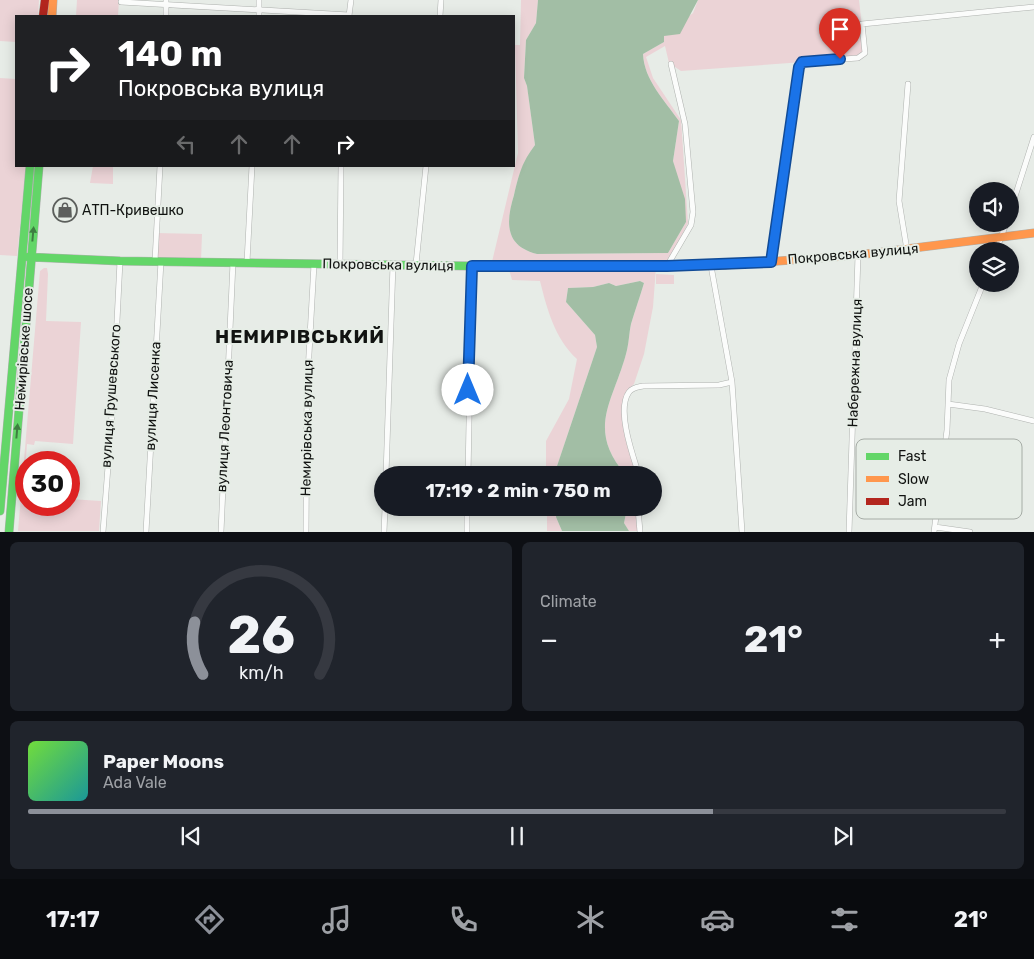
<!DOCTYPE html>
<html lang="en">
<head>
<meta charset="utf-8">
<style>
  :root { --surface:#171b24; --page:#20242c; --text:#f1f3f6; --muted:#9ea1a6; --line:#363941; --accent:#8c9099 }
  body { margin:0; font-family:Rubik,sans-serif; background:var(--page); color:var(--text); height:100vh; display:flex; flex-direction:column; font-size:19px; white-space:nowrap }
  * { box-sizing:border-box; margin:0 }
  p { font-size:16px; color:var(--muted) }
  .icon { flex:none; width:28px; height:28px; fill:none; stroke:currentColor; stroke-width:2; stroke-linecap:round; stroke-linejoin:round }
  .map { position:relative; height:532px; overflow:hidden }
  .side { display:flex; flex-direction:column; gap:10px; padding:10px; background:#0d0f14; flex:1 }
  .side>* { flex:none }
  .guide { position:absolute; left:15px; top:15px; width:500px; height:152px; border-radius:0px; box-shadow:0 2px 12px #0003; background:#202124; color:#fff; overflow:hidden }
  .controls { position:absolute; left:969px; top:182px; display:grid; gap:10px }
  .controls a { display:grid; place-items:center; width:50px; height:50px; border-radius:50%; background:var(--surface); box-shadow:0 2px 12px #0003; font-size:25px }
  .speed { position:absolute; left:15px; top:451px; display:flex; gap:10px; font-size:25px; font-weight:700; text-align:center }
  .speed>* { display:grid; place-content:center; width:65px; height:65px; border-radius:50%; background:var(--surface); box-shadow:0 2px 12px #0003; line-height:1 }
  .speed .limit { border:8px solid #d22; background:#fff; color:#111 }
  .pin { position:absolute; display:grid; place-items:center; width:42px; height:42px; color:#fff; margin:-51px -21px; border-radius:50% 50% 50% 0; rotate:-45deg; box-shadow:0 0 5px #0007 }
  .pin .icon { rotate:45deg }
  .me { position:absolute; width:55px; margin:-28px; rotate:0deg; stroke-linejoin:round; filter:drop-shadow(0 0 4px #0008) }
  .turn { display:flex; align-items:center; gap:18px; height:105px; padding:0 20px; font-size:22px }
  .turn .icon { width:65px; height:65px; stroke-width:2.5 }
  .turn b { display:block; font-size:35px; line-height:42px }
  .lanes { display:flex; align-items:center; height:48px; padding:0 20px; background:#0003; justify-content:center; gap:25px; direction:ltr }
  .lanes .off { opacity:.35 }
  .big { font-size:38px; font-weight:700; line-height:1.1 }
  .side .widget { flex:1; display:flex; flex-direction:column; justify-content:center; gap:8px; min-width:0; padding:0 18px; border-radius:8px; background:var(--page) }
  .side .dial { align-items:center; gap:0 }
  .dial svg { height:130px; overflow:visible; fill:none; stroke:var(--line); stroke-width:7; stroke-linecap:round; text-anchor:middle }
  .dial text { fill:var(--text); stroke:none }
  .song { display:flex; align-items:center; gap:15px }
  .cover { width:60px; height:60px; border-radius:8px; background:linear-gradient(135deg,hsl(100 70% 55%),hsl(180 70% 35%)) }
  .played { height:5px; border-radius:2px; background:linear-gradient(90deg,var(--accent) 70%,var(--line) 70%) }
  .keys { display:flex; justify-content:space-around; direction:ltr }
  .heat { display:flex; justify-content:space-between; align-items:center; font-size:28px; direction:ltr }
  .side .tiles { flex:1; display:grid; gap:10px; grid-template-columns:1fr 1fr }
  .widget:last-child { grid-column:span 2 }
  .trip { position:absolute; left:374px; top:466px; width:288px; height:50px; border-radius:25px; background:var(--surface); box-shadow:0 2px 12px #0003; font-weight:700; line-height:50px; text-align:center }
  .dock { display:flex; height:80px; justify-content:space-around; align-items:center; background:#090b0e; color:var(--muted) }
  .dock .icon { width:35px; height:35px }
  .dock .on { color:var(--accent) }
  .dock b { font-size:22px; color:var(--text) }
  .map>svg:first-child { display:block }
</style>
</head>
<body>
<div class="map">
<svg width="1034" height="532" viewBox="0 0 1034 532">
  <rect width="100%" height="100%" fill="#e7ece7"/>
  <path fill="#ebd3d6" d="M0 0H39L38 16H16V42L0 41Z
    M77 0H119L118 16H76Z
    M521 0H538L536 23 526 40 524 78 527 86 535 145C524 160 519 173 515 191 507 219 502 245 537 254L668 253 686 222 673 161 679 121C665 101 644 80 643 54L664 42V36L693 13 698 0H859L865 53 858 58 681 71 669 63 665 46 646 57 653 78 681 120 688 223 667 266 656 267 653 307 644 354 634 384 627 391 622 408 626 441 636 475H626C586 429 613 402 626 354 629 344 629 333 631 324 635 310 640 297 644 283L640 281 616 286 609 283 593 287 568 288 566 302 595 335 597 347 554 475H546V441L569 399 577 359C555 339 547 309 540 281L512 280 508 266H491L518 153 515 45H520Z
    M0 78 16 79V166H26L17 256 0 255Z
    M93 166H113V184L90 183Z
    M156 233 202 234 201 261H155Z
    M44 268H47L48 274 46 321 81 322 73 444 35 441 34 445 27 444 23 498 26 499V505H69L70 499 101 501 99 531H18L40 271Z
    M656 274 674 275V284H656Z
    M547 508H557L556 517 562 531H547Z
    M627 508H636L638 531H629L624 523Z"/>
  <path fill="#a2bea5" d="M538 0H698L680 34 664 36V42L643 54C644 80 665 101 679 121L673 161 685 199 686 222 668 253 537 254C504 246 506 221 514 195 519 174 522 162 535 145L527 86 524 78 526 40 536 23Z
    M640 281 644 283C640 297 635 310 631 324 629 333 629 344 626 354 613 402 586 429 626 475H554L597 347 595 335 566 302 568 288 593 287 609 283 616 286Z
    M557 508H627L624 523 629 531H562L556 517Z"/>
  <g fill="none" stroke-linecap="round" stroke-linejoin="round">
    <g stroke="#afb2af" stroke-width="6">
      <path id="street" d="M121 2 349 15
        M166 16V0
        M259 16V0
        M349 16 351 0
        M440 16 441 0
        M1010 212 1034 137
        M907 250 899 201 908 84
        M996 251 1006 224
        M155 261 160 166
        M247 262 252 166
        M771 262 799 67 802 62 858 58 865 53 862 24 1034 7
        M340 264 341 166
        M416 264 426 166
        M667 266 691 225 693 212 685 124 671 64
        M711 266 732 382 742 532
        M948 404 985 409 1034 421
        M386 475 393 264
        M468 475 472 266
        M639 475C633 456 616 410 629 392 633 387 639 387 643 386L719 385 732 382
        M638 508 640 532
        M935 527 970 532
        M103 532 113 401 120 261
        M146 532 161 261
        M221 532 233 262
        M306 532 307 390 314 264
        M384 532 385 508
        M467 532V508
        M849 532 858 255
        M934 532 947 430 949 380 959 344 983 284"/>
    </g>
    <g stroke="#afb2af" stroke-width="9">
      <path id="fast" d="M28 257 120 261 472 266 725 265
        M0 511 30 166
        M9 532 39 166"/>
    </g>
    <g stroke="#afb2af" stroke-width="9">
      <path id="slow" d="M52 16 53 0
        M725 265 858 255 1034 233"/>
    </g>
    <g stroke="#afb2af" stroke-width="9">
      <path id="jam" d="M43 16 45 0"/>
    </g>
    <use href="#street" stroke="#fbfcfb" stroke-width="5"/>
    <use href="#fast" stroke="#63d668" stroke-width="8"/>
    <use href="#slow" stroke="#ff974d" stroke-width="8"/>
    <use href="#jam" stroke="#b3261e" stroke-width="8"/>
  </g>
  <defs><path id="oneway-solid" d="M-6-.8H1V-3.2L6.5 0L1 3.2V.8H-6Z" transform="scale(1.25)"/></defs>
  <g fill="#3e7e41">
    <use href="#oneway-solid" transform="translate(33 234) rotate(-85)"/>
    <use href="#oneway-solid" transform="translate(17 431) rotate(-85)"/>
  </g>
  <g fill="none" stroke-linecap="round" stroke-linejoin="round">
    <g stroke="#114b97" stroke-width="12">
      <path id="route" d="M468 390 472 266H667L771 262 799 67 802 62 840 59"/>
    </g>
    <use href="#route" stroke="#1a73e8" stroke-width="9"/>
  </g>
  <defs>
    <g id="shop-ring" transform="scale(1.25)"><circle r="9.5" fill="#e6ede6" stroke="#5c5f5c" stroke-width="1.5"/><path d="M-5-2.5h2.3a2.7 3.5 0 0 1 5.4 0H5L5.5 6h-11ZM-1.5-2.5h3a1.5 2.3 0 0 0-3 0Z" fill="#5c5f5c"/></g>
  </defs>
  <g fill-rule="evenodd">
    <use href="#shop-ring" x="65" y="210"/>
  </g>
  <g text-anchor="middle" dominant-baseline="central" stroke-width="4" stroke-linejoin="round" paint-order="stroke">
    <g font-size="14" fill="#111311" stroke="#e6ede6" text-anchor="start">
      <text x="82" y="210">АТП-Кривешко</text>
    </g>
    <g font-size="14" fill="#111311" stroke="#e6ede6">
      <text transform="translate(853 254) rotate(-5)">Покровська вулиця</text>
      <text transform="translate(388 265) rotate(1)">Покровська вулиця</text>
      <text transform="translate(24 349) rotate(-86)">Немирівське шосе</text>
      <text transform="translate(855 363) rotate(-88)">Набережна вулиця</text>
      <text transform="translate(111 396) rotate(-86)">вулиця Грушевського</text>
      <text transform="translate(153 396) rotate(-87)">вулиця Лисенка</text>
      <text transform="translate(225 426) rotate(-87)">вулиця Леонтовича</text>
      <text transform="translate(307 428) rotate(-89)">Немирівська вулиця</text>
    </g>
    <g font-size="19" font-weight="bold" letter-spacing="1" fill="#111311" stroke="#e6ede6">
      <text x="300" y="336">НЕМИРІВСЬКИЙ</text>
    </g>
  </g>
  <rect x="856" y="439" width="166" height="80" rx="8" fill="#e6ede6" stroke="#a6aca6" stroke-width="1"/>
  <rect x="866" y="453" width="23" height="7" fill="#63d668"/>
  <rect x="866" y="476" width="23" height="6" fill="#ff974d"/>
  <rect x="866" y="498" width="23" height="7" fill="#b3261e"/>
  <g font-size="14" fill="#111311">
    <text x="898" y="461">Fast</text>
    <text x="898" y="484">Slow</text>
    <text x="898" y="506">Jam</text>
  </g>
</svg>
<div class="controls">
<a><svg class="icon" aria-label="sound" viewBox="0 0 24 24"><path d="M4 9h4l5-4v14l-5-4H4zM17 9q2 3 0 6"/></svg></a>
<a><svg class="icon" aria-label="layers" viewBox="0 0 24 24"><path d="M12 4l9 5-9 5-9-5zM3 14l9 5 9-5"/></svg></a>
</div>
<div class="speed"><div class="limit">30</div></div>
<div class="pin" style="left:840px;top:59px;background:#d93025"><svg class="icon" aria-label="arrive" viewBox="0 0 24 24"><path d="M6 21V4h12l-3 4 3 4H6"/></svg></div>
<svg class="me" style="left:468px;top:390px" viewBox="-20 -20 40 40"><circle r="19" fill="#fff"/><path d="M0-13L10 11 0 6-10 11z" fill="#1a73e8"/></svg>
<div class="trip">17:19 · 2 min · 750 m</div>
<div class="guide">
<div class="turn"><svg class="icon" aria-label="right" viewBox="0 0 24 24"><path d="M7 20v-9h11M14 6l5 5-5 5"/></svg><div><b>140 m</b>Покровська вулиця</div></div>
<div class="lanes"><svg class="icon off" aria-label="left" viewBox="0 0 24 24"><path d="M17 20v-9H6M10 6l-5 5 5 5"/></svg><svg class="icon off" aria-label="ahead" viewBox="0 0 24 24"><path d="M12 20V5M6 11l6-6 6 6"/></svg><svg class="icon off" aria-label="ahead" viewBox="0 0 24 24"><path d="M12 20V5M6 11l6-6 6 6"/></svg><svg class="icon" aria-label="right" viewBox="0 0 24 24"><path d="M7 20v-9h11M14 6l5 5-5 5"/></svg></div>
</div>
</div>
<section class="side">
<div class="tiles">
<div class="widget dial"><svg viewBox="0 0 100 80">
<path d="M14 69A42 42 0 1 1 86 69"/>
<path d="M14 69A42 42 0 0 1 9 37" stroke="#8c9099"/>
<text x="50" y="56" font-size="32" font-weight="700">26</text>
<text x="50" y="72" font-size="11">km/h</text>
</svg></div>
<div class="widget"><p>Climate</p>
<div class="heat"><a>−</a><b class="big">21°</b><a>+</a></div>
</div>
<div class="widget">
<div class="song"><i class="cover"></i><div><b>Paper Moons</b><p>Ada Vale</p></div></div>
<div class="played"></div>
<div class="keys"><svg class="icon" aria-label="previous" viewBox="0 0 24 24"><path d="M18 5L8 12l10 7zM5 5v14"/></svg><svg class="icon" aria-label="pause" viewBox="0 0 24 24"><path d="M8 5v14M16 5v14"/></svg><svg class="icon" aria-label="next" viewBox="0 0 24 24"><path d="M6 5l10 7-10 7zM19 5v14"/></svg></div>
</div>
</div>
</section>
<nav class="dock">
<b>17:17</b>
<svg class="icon on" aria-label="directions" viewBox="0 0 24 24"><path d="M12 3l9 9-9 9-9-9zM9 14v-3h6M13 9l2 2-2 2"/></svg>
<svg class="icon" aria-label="music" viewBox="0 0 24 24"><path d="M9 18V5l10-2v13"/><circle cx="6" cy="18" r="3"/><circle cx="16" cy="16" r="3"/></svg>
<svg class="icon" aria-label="phone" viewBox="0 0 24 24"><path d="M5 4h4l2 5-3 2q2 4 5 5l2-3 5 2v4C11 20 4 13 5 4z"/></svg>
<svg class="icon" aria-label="climate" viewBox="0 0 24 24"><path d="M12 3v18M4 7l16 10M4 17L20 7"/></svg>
<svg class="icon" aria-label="car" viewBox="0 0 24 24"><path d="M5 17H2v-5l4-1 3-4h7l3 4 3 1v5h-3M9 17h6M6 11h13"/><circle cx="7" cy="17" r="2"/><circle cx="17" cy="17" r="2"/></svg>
<svg class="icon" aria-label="filters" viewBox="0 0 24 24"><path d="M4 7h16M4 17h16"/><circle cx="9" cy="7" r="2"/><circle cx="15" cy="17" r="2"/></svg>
<b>21°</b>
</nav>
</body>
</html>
